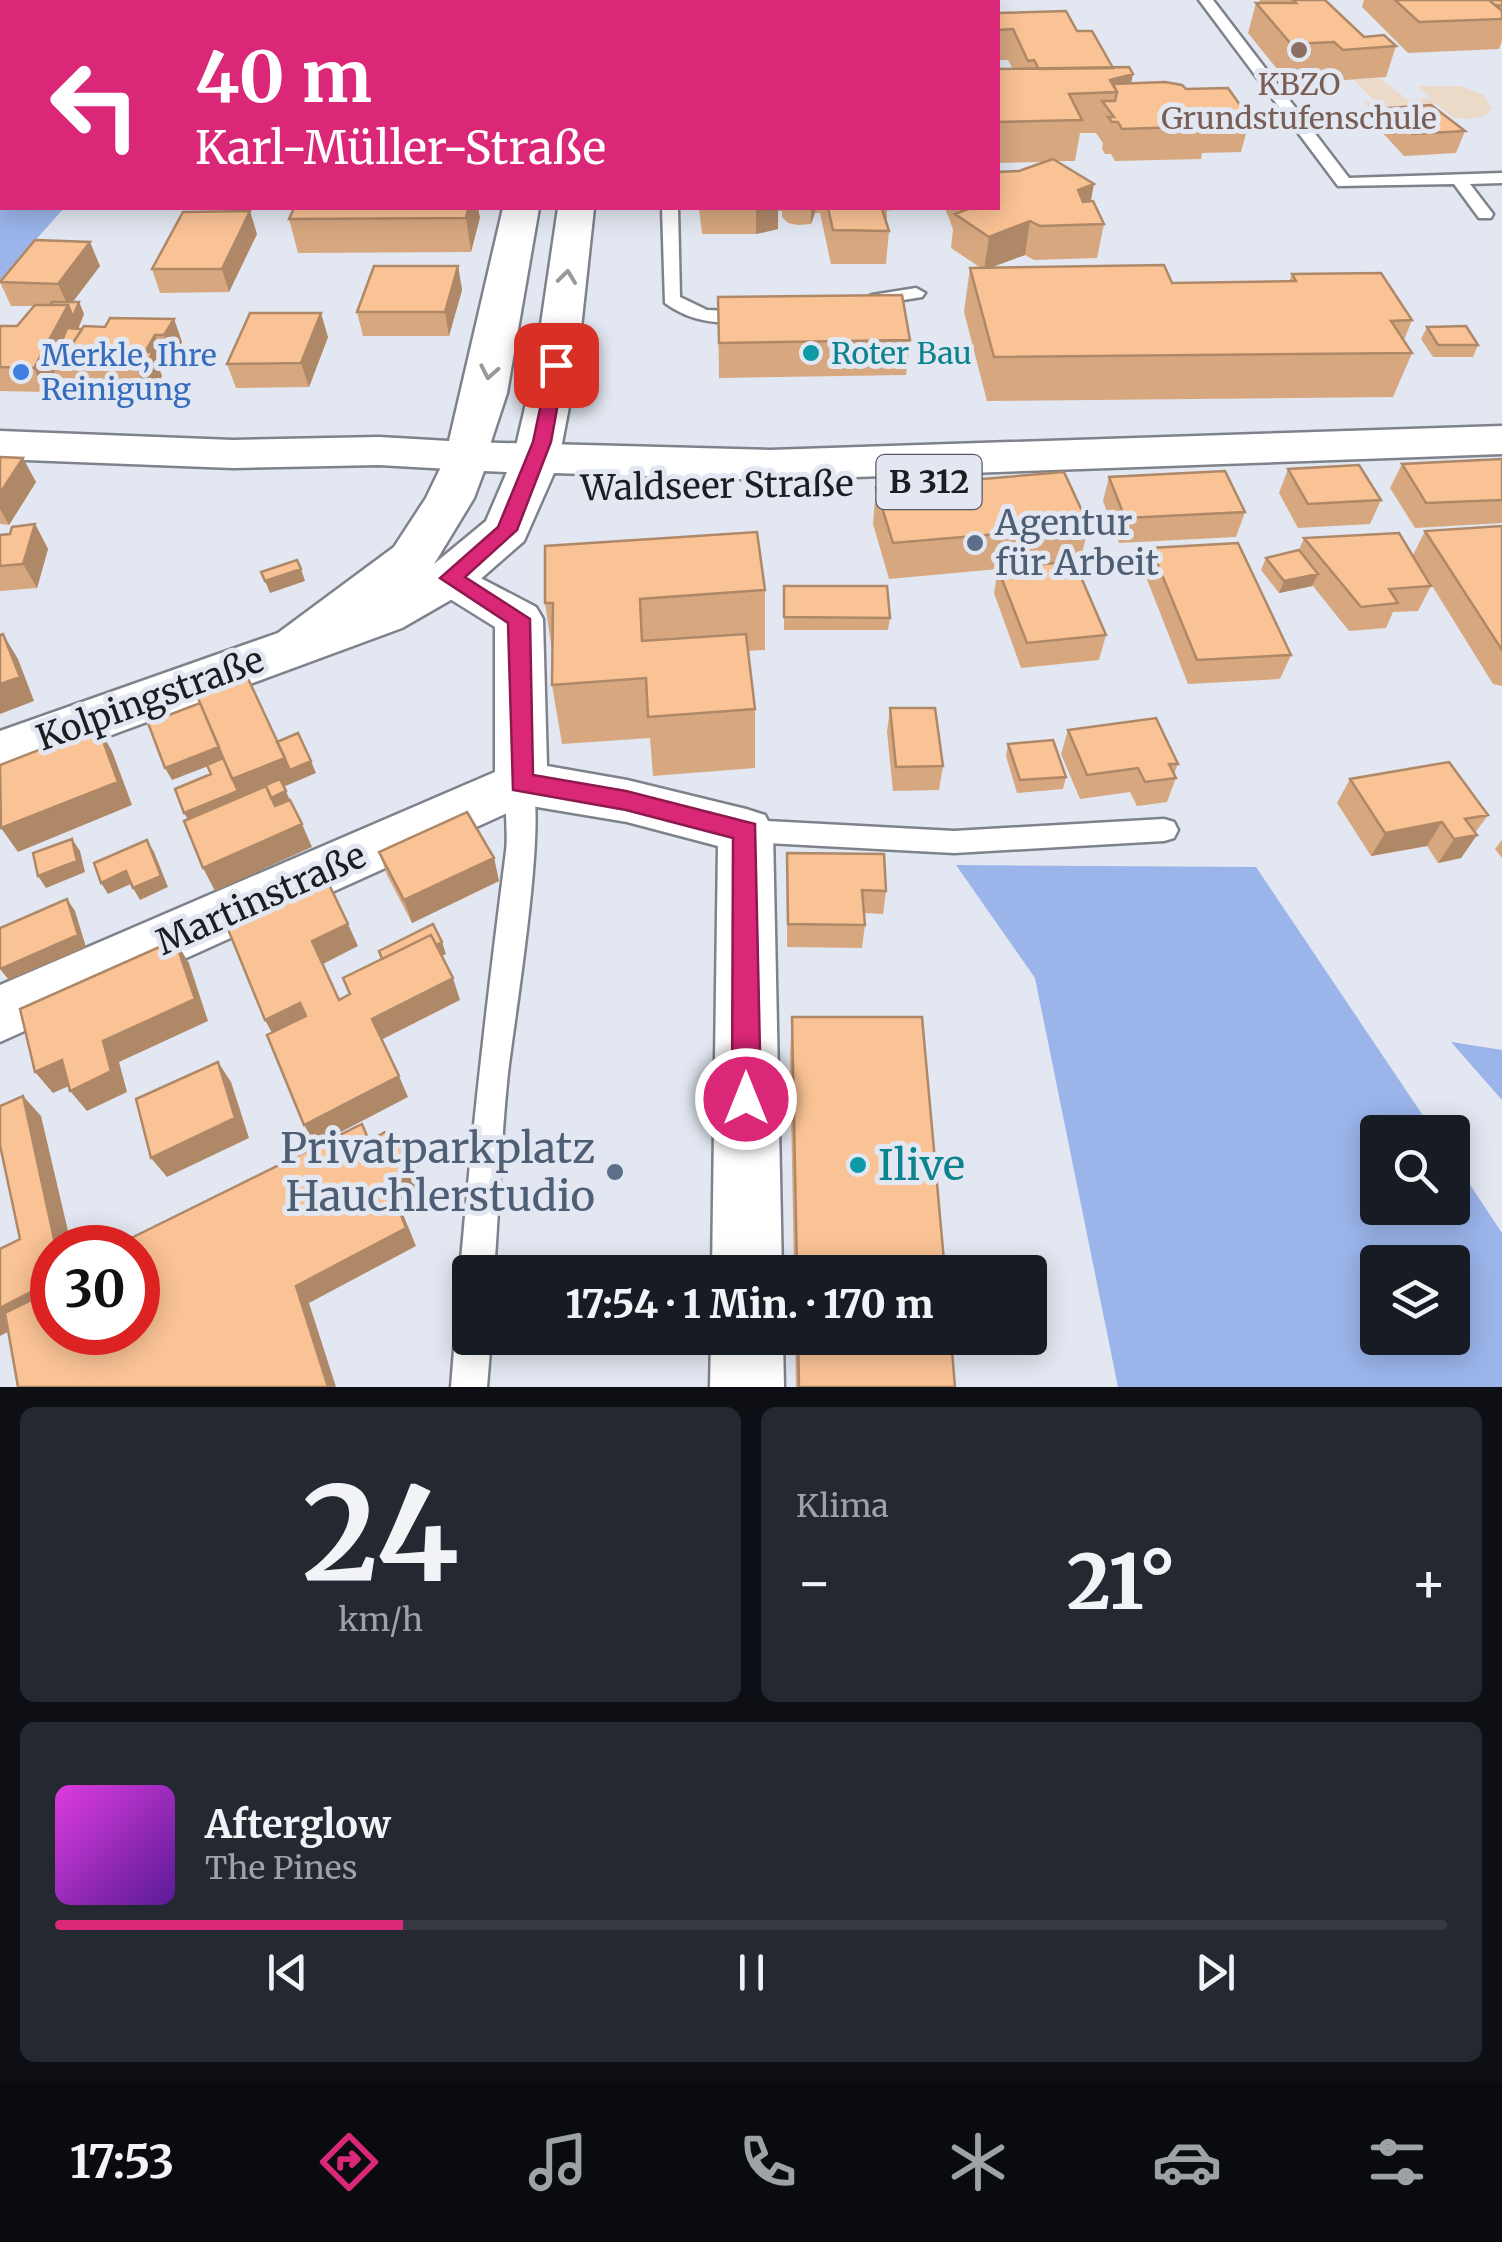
<!DOCTYPE html>
<html lang="de">
<head>
<meta charset="utf-8">
<style>
  :root { --surface:#171b24; --page:#242831; --text:#f1f3f6; --muted:#9ea1a6; --line:#363941; --accent:#db2777 }
  body { margin:0; font-family:Merriweather,serif; background:var(--page); color:var(--text); height:100vh; display:flex; flex-direction:column; font-size:38px; white-space:nowrap }
  * { box-sizing:border-box; margin:0 }
  p { font-size:32px; color:var(--muted) }
  .icon { flex:none; width:55px; height:55px; fill:none; stroke:currentColor; stroke-width:2; stroke-linecap:round; stroke-linejoin:round }
  .map { position:relative; height:1387px; overflow:hidden }
  .side { display:flex; flex-direction:column; gap:20px; padding:20px; background:#0d0f14; flex:1 }
  .side>* { flex:none }
  .guide { position:absolute; left:0px; top:0px; width:1000px; height:210px; box-shadow:0 5px 25px #0003; background:#db2777; color:#fff; overflow:hidden }
  .fabs { position:absolute; left:1360px; top:1115px; display:grid; gap:20px }
  .fabs a { display:grid; place-items:center; width:110px; height:110px; border-radius:10px; background:var(--surface); box-shadow:0 5px 25px #0003; font-size:50px }
  .speed { position:absolute; left:30px; top:1225px; display:flex; gap:20px; font-size:50px; font-weight:700; text-align:center }
  .speed>* { display:grid; place-content:center; width:130px; height:130px; border-radius:50%; background:var(--surface); box-shadow:0 5px 25px #0003; line-height:1 }
  .speed .limit { border:15px solid #d22; background:#fff; color:#111 }
  .pin { position:absolute; display:grid; place-items:center; width:85px; height:85px; color:#fff; margin:-42px; border-radius:20px; box-shadow:0 5px 15px #0006 }
  .me { position:absolute; width:110px; margin:-55px; rotate:0deg; stroke-linejoin:round; filter:drop-shadow(0 0 8px #0008) }
  .turn { display:flex; align-items:center; gap:35px; height:210px; padding:0 30px; font-size:45px }
  .turn .icon { width:130px; height:130px; stroke-width:2.5 }
  .turn b { display:block; font-size:70px; line-height:85px }
  .big { font-size:75px; font-weight:800; line-height:1.1 }
  .side .tile { flex:1; display:flex; flex-direction:column; justify-content:center; gap:15px; min-width:0; padding:0 35px; border-radius:15px; background:var(--page) }
  .side .dial { align-items:center; gap:0 }
  .dial b { font-size:130px; line-height:1 }
  .song { display:flex; align-items:center; gap:30px }
  .cover { width:120px; height:120px; border-radius:15px; background:linear-gradient(135deg,hsl(300 70% 55%),hsl(270 70% 35%)) }
  .played { height:10px; border-radius:5px; background:linear-gradient(90deg,var(--accent) 25%,var(--line) 25%) }
  .keys { display:flex; justify-content:space-around; direction:ltr }
  .heat { display:flex; justify-content:space-between; align-items:center; font-size:55px; direction:ltr }
  .side .tiles { flex:1; display:grid; gap:20px; grid-template-columns:1fr 1fr }
  .tile:last-child { grid-column:span 2 }
  .trip { position:absolute; left:452px; top:1255px; width:595px; height:100px; border-radius:10px; background:var(--surface); box-shadow:0 5px 25px #0003; font-weight:800; line-height:100px; text-align:center }
  .menu { display:flex; height:160px; justify-content:space-around; align-items:center; background:#090b0e; color:var(--muted) }
  .menu .icon { width:70px; height:70px }
  .menu .on { color:var(--accent) }
  .menu b { font-size:45px; color:var(--text) }
  .map>svg:first-child { display:block }
</style>
</head>
<body>
<div class="map">
<svg width="1502" height="1387" viewBox="0 0 1502 1387">
  <rect width="100%" height="100%" fill="#e2e7f1"/>
  <path fill="#ecdac9" d="M1379 78 1408 100 1431 98 1417 86H1460L1484 95 1492 109 1484 116 1470 119 1453 118 1437 104 1372 115 1365 102 1374 101 1354 80Z"/>
  <path fill="#9bb5eb" fill-rule="evenodd" d="M0 94 2 208H64L0 280Z
    M956 865 1256 867 1434 1132H1378V1208H1452L1453 1159 1502 1233V1387H1118L1035 978ZM1378 1262H1452V1338H1378Z
    M1451 1042 1502 1050V1100Z"/>
  <g fill="none" stroke-linecap="round" stroke-linejoin="round">
    <g stroke="#7e828b" stroke-width="5">
      <path id="service" d="M0 0H8L0 5Z
        M1199 0H1213L1349 178 1502 173V183L1470 184 1493 214 1491 218H1479L1454 184 1338 186Z
        M662 208H678L680 297 707 310 755 312V320C723 326 690 322 665 303Z
        M916 288 925 293 922 297 872 305 863 300 872 295Z
        M521 773 530 776C549 812 514 1020 508 1073 501 1139 499 1206 494 1272H470V1287L460 1272C472 1131 488 992 506 851 509 829 501 795 512 776Z
        M1164 819 1174 822 1178 830 1174 838 1164 841 954 853 746 842 736 839 732 831 736 823 746 820 954 831Z
        M470 1321V1338H491L487 1387H451L455 1338 460 1325Z"/>
    </g>
    <g stroke="#7e828b" stroke-width="5">
      <path id="minor" d="M450 562 536 607 543 619 547 766 627 780 746 809 765 815 773 831 782 1272H712L718 846 627 822 525 805 0 1042V985L495 772V627L434 589 427 578 434 567Z
        M711 1338H783L784 1387H710Z"/>
    </g>
    <g stroke="#7e828b" stroke-width="5">
      <path id="tertiary" d="M242 0H308L310 2H244Z
        M823 0H904L822 2Z"/>
    </g>
    <g stroke="#7e828b" stroke-width="5">
      <path id="secondary" d="M503 208H539L507 393 483 466 467 470 379 465 233 468 0 459V431L233 440 379 437 449 441Z
        M558 208H594L577 365 559 459 552 469 536 473 520 469 513 459 535 365Z"/>
    </g>
    <g stroke="#7e828b" stroke-width="5">
      <path id="primary" d="M1502 426V454L770 480 554 473 524 541 468 590 402 628 0 776V731L278 633 394 547 426 498 451 446 467 442 770 450ZM484 471 507 472 486 521 434 564 474 498Z"/>
    </g>
    <use href="#service" fill="#fff" fill-rule="evenodd"/>
    <use href="#minor" fill="#fff" fill-rule="evenodd"/>
    <use href="#tertiary" fill="#fff" fill-rule="evenodd"/>
    <use href="#secondary" fill="#fff" fill-rule="evenodd"/>
    <use href="#primary" fill="#fff" fill-rule="evenodd"/>
  </g>
  <path fill="#d7a880" d="M280 0H379L380 2H279Z
    M1260 0H1325L1364 37 1396 46 1386 77 1333 81 1325 73 1282 75 1248 33 1256 3H1259Z
    M1364 0H1502V41L1499 49 1408 53 1362 7Z
    M998 13 1077 31 1113 68 1132 83 1186 89 1250 119 1241 152 1202 153 1201 159 1115 161 1111 154H1105L1102 149 1103 143 1096 133H1080L1075 161H1056L1091 202 1104 224 1097 258 1034 260 1025 255 990 268 1172 283 1289 282 1292 274 1412 320 1404 340 1412 353 1393 397 987 401 964 312 970 268H981L951 248 953 229 945 208H998L1019 171 1045 162 998 163V69H1013L1008 60H998Z
    M1388 108 1465 131 1456 153 1404 156 1380 130Z
    M699 208H887V224L889 231 886 264H831L820 213H815L811 224 798 225 788 223 782 217V211H778V229L756 234H702Z
    M480 217 471 252 298 253 289 219Z
    M257 234 229 292 160 293 152 269Z
    M100 266 72 302H79L84 314 78 329 174 319 182 342 173 359H164L159 368 162 376 157 385 146 391 89 389 84 379 58 378 55 373 45 392 0 391V326H17L33 306H11L0 282Z
    M458 266 462 290 449 336H363L357 312Z
    M718 297 910 340 906 375 719 378Z
    M1427 327 1478 345 1473 357H1433L1421 339Z
    M328 337 309 387 236 388 227 364Z
    M0 457 36 482 9 525 0 524Z
    M1502 459V523L1415 528 1390 488 1402 464Z
    M1288 469 1381 500 1370 524 1298 528 1279 493Z
    M1109 477 1245 512 1236 537 1119 543 1103 501Z
    M876 488 1089 526 1080 561 1074 562 1106 635 1099 660 1021 668 994 593 998 569 889 579 873 524Z
    M35 524 48 549 37 588 0 591V535L10 534Z
    M1502 526V686L1493 684 1413 555 1425 531Z
    M1304 538 1431 586 1418 611 1393 612 1386 628 1349 631 1313 586 1279 593 1261 570 1266 558 1299 550Z
    M1151 548 1291 655 1280 679 1188 684 1144 572Z
    M784 586 890 618 888 630H784Z
    M765 590V650L748 651 755 709V768L653 776 650 738 562 744 552 685V651L545 603Z
    M890 708 943 766 939 790 893 791 887 732Z
    M1068 730 1178 764 1174 774 1176 778 1167 802 1137 806 1130 792 1080 799 1061 754Z
    M1008 744 1066 777 1063 789 1017 793 1006 756Z
    M1350 779 1488 815 1475 833 1477 835 1461 858 1438 863 1427 846 1371 856 1337 803Z
    M1502 840V858L1495 849Z
    M379 852 494 858 499 881 412 923 387 875Z
    M787 853 886 891 883 914 864 913 865 925 862 948 787 947Z
    M792 1017 945 1272H794L790 1056Z
    M795 1338H951L955 1387H796Z"/>
  <path fill="#af8868" d="M105 0H120L121 2H102Z
    M362 0H379L380 2H362Z
    M1133 74 1125 114 1117 92 1110 80Z
    M1094 184 1088 217 1078 190Z
    M468 208H478L480 217 471 252 466 218Z
    M756 208H778V229L756 234Z
    M811 208H816L815 213 811 224Z
    M250 211 257 234 229 292 222 269Z
    M1030 221 1025 255 984 270 989 237Z
    M90 242 100 266 69 307 79 302 84 314 78 329 52 366 55 373 45 392 34 368 68 306 58 284Z
    M458 266 462 290 449 336 445 312Z
    M321 313 328 337 309 387 301 363Z
    M174 319 182 342 173 359 164 335Z
    M155 335 164 359 159 368 162 376 157 385 146 391 136 367Z
    M23 458 36 482 9 525 0 509V493Z
    M35 524 48 549 37 588 23 564Z
    M301 569 305 581 270 593 265 581Z
    M1318 574 1312 586 1279 593 1284 581Z
    M3 634 18 659 34 701 0 714V684Z
    M98 727 112 751 132 805 18 852 1 828Z
    M219 747 285 758 295 782 191 825 184 813 224 760 172 780 165 768Z
    M311 761 316 773 295 782 290 770Z
    M286 791 291 803 268 814 262 802Z
    M1442 822 1427 846 1371 856 1385 833Z
    M302 824 312 847 215 891 203 868Z
    M1477 835 1461 858 1438 863 1454 839Z
    M72 839 80 851 85 872 46 888 38 876Z
    M147 840 154 852 168 887 140 900 133 888Z
    M494 858 499 881 412 923 404 900Z
    M126 871 133 883 108 894 101 883Z
    M67 899 75 911 86 947 9 980 0 969Z
    M348 924 358 946 323 964 312 941Z
    M175 940 189 963 208 1021 119 1062 127 1092 87 1111 70 1091 103 1041Z
    M442 942 446 954 392 981 388 969Z
    M453 978 460 1000 381 1040 372 1019Z
    M300 1003 311 1025 277 1042 265 1020Z
    M62 1060 80 1081 53 1093 35 1072Z
    M218 1062 231 1082 249 1138 167 1177 151 1158Z
    M399 1076 408 1097 316 1145 304 1125Z
    M23 1096 41 1116 72 1248H56Z
    M410 1147 419 1166V1188L398 1202 416 1246 309 1303 336 1387H328L296 1286 389 1183Z
    M52 1281V1309L0 1336V1308Z"/>
  <path fill="#fac395" stroke="#af8868" stroke-width="2.5" d="M28 0H44L41 2H24Z
    M44 0H105L102 2H41Z
    M186 0H228L275 2H183Z
    M280 0H328L327 2H279Z
    M456 0H495V2H456Z
    M1293 0H1325L1364 37 1384 35 1396 46 1343 50 1334 42 1291 44 1256 3H1296Z
    M1395 0H1489L1502 11V19L1419 22Z
    M1489 0H1502V6L1495 5Z
    M1066 11 1077 31H1092L1113 68 1039 69 1034 60 1028 61 1013 29 998 30V13Z
    M1129 67 1133 74 1110 80 1117 92 1069 94 1082 120 998 122V69Z
    M1165 82 1182 85 1186 89 1228 88 1250 119 1205 121 1209 126 1122 129 1118 122H1112L1108 117H1114L1102 101H1115L1117 92 1113 84Z
    M1431 105 1465 131 1413 134 1388 108Z
    M1053 159 1094 184 1078 190 1083 202 1093 201 1104 224 1040 226 1030 221 989 237 955 214 971 208H998V172L1019 171Z
    M294 208H468L466 218 289 219Z
    M828 208H887L888 209H882L889 231 833 230Z
    M250 211 222 269H152L183 212Z
    M35 240 90 242 58 284 0 282Z
    M1164 265 1172 283 1296 281 1292 274 1381 273 1412 320 1391 321 1412 353 994 357 970 268Z
    M374 266H458L445 312H357Z
    M902 295 910 340 719 343 718 297Z
    M52 302H79L73 317 68 305H50Z
    M35 305H68L34 368 0 367V326H17Z
    M250 313H321L301 363 227 364Z
    M110 318 174 319 164 335H155L145 352H153L148 361 136 367 78 365 85 355H65L84 326 105 327Z
    M1466 326 1478 345H1438L1427 327Z
    M67 328 82 329 65 355 70 366H52Z
    M0 457 23 458 0 493Z
    M1502 459V500L1426 503 1402 464Z
    M1359 465 1381 500 1308 504 1288 469Z
    M1225 471 1245 512 1125 518 1109 477Z
    M1064 472 1089 526 893 543 876 488Z
    M35 524 23 564 0 566V535L10 534 12 527Z
    M1502 526V650L1425 531Z
    M757 532 765 590 640 599 642 641 746 634 755 709 648 717 646 678 552 685 553 603H545V546Z
    M1399 533 1431 586 1389 589 1398 603 1361 607 1304 538Z
    M1238 543 1291 655 1197 660 1151 548Z
    M1299 550 1318 574 1284 581 1266 558Z
    M1031 553 1036 565 1008 568 1003 556Z
    M297 560 301 569 265 581 261 572Z
    M1074 561 1106 635 1027 643 998 569Z
    M784 586H887L890 618 784 617Z
    M3 634 20 677 0 684V635Z
    M245 672 285 758 232 779 195 691Z
    M200 703 219 747 165 768 148 723Z
    M890 708H935L943 766 896 767Z
    M1156 718 1178 764H1169L1176 778 1145 782 1138 768 1087 775 1068 730Z
    M98 727 118 782 1 828 0 765Z
    M298 733 311 761 290 770 277 742Z
    M1053 740 1066 777 1020 780 1008 744Z
    M223 758 238 791 184 813 175 789 211 774 207 765Z
    M1449 762 1488 815 1465 819 1477 835 1454 839 1442 822 1385 833 1350 779Z
    M280 779 286 791 271 798 266 786 256 789Z
    M266 786 275 806 290 800 302 824 203 868 184 821Z
    M467 812 494 858 404 900 379 852Z
    M72 839 77 861 38 876 33 853Z
    M147 840 161 876 133 888 126 871 101 883 94 863Z
    M787 853 884 854 886 891 862 890 865 925 788 924Z
    M325 876 348 924 312 941 339 1000 350 994 343 978 431 935 453 978 372 1019 399 1076 304 1125 267 1035 306 1016 300 1003 265 1020 225 922Z
    M67 899 78 935 0 969V928Z
    M433 924 442 942 436 945 431 935 382 959 379 951Z
    M175 940 195 999 103 1041 111 1071 70 1091 62 1060 35 1072 20 1009Z
    M792 1017H922L945 1272H797Z
    M218 1062 235 1118 151 1158 136 1099Z
    M23 1096 56 1248H52V1281L0 1308V1249L20 1239 0 1145V1106Z
    M362 1124 369 1141 385 1132 402 1137 410 1147V1169L389 1183 406 1228 296 1286 328 1387H18L5 1313 52 1290V1332H138V1248H111Z
    M798 1338H951L955 1387H799Z"/>
  <defs><path id="oneway-chevron" d="M-2-3.5L2.5 0L-2 3.5" fill="none" stroke-width="1.6" stroke-linecap="round" stroke-linejoin="round" transform="scale(2.5)"/></defs>
  <g stroke="#98999b">
    <use href="#oneway-chevron" transform="translate(567 277) rotate(-83)"/>
    <use href="#oneway-chevron" transform="translate(489 372) rotate(101)"/>
  </g>
  <path fill="#db2777" stroke="#8e194d" stroke-width="2.5" d="M550 361 565 365 551 442 517 530 465 577 530 619 533 775 626 791 755 824 761 1099 757 1108 746 1112 736 1108 732 1099 733 838 626 810 513 790 508 623 440 578 498 527 533 442Z"/>
  <circle fill="#8d6e63" stroke="#e2e7f1" stroke-width="4" cx="1299" cy="50" r="10"/>
  <g fill="#0f9aa8" stroke="#e2e7f1" stroke-width="4">
    <circle cx="811" cy="353" r="10"/>
    <circle cx="858" cy="1165" r="10"/>
  </g>
  <circle fill="#3f7fe0" stroke="#e2e7f1" stroke-width="4" cx="21" cy="372" r="10"/>
  <g fill="#5c6f8a" stroke="#e2e7f1" stroke-width="4">
    <circle cx="975" cy="543" r="10"/>
    <circle cx="615" cy="1172" r="10"/>
  </g>
  <g text-anchor="middle" dominant-baseline="central" stroke-width="10" stroke-linejoin="round" paint-order="stroke">
    <g font-size="30" fill="#785e54" stroke="#e2e7f1">
      <text x="1299" y="84">KBZO<tspan x="1299" dy="34">Grundstufenschule</tspan></text>
    </g>
    <g font-size="30" fill="#0d838f" stroke="#e2e7f1" text-anchor="start">
      <text x="831" y="353">Roter Bau</text>
    </g>
    <g font-size="30" fill="#366cbe" stroke="#e2e7f1" text-anchor="start">
      <text x="41" y="355">Merkle, Ihre<tspan x="41" dy="34">Reinigung</tspan></text>
    </g>
    <rect fill="#e2e7f1" stroke="#575a5f" stroke-width="2.5" x="876.5" y="455" width="105" height="54" rx="8"/>
    <g font-size="32" font-weight="bold" fill="#1b1d20">
      <text x="929" y="482">B 312</text>
    </g>
    <g font-size="35" fill="#1b1d20" stroke="#e2e7f1">
      <text transform="translate(717 486) rotate(-1)">Waldseer Straße</text>
      <text transform="translate(150 699) rotate(-20)">Kolpingstraße</text>
      <text transform="translate(261 899) rotate(-24)">Martinstraße</text>
    </g>
    <g font-size="35" fill="#4e5e75" stroke="#e2e7f1" text-anchor="start">
      <text x="995" y="523">Agentur<tspan x="995" dy="40">für Arbeit</tspan></text>
    </g>
    <g font-size="42" fill="#4e5e75" stroke="#e2e7f1" text-anchor="end">
      <text x="595" y="1148">Privatparkplatz<tspan x="595" dy="48">Hauchlerstudio</tspan></text>
    </g>
    <g font-size="42" fill="#0d838f" stroke="#e2e7f1" text-anchor="start">
      <text x="878" y="1165">Ilive</text>
    </g>
  </g>
</svg>
<div class="fabs">
<a><svg class="icon" aria-label="search" viewBox="0 0 24 24"><circle cx="10" cy="10" r="6"/><path d="M15 15l6 6"/></svg></a>
<a><svg class="icon" aria-label="layers" viewBox="0 0 24 24"><path d="M12 4l9 5-9 5-9-5zM3 14l9 5 9-5"/></svg></a>
</div>
<div class="speed"><div class="limit">30</div></div>
<div class="pin" style="left:556px;top:365px;background:#d93025"><svg class="icon" aria-label="arrive" viewBox="0 0 24 24"><path d="M6 21V4h12l-3 4 3 4H6"/></svg></div>
<svg class="me" style="left:746px;top:1099px" viewBox="-20 -20 40 40"><circle r="17" fill="#db2777" stroke="#fff" stroke-width="3"/><path d="M0-11L8 9 0 5-8 9z" fill="#fff"/></svg>
<div class="trip">17:54 · 1 Min. · 170 m</div>
<div class="guide">
<div class="turn"><svg class="icon" aria-label="left" viewBox="0 0 24 24"><path d="M17 20v-9H6M10 6l-5 5 5 5"/></svg><div><b>40 m</b>Karl-Müller-Straße</div></div>
</div>
</div>
<section class="side">
<div class="tiles">
<div class="tile dial"><b>24</b><p>km/h</p></div>
<div class="tile"><p>Klima</p>
<div class="heat"><a>−</a><b class="big">21°</b><a>+</a></div>
</div>
<div class="tile">
<div class="song"><i class="cover"></i><div><b>Afterglow</b><p>The Pines</p></div></div>
<div class="played"></div>
<div class="keys"><svg class="icon" aria-label="previous" viewBox="0 0 24 24"><path d="M18 5L8 12l10 7zM5 5v14"/></svg><svg class="icon" aria-label="pause" viewBox="0 0 24 24"><path d="M8 5v14M16 5v14"/></svg><svg class="icon" aria-label="next" viewBox="0 0 24 24"><path d="M6 5l10 7-10 7zM19 5v14"/></svg></div>
</div>
</div>
</section>
<nav class="menu">
<b>17:53</b>
<svg class="icon on" aria-label="directions" viewBox="0 0 24 24"><path d="M12 3l9 9-9 9-9-9zM9 14v-3h6M13 9l2 2-2 2"/></svg>
<svg class="icon" aria-label="music" viewBox="0 0 24 24"><path d="M9 18V5l10-2v13"/><circle cx="6" cy="18" r="3"/><circle cx="16" cy="16" r="3"/></svg>
<svg class="icon" aria-label="phone" viewBox="0 0 24 24"><path d="M5 4h4l2 5-3 2q2 4 5 5l2-3 5 2v4C11 20 4 13 5 4z"/></svg>
<svg class="icon" aria-label="climate" viewBox="0 0 24 24"><path d="M12 3v18M4 7l16 10M4 17L20 7"/></svg>
<svg class="icon" aria-label="car" viewBox="0 0 24 24"><path d="M5 17H2v-5l4-1 3-4h7l3 4 3 1v5h-3M9 17h6M6 11h13"/><circle cx="7" cy="17" r="2"/><circle cx="17" cy="17" r="2"/></svg>
<svg class="icon" aria-label="filters" viewBox="0 0 24 24"><path d="M4 7h16M4 17h16"/><circle cx="9" cy="7" r="2"/><circle cx="15" cy="17" r="2"/></svg>
</nav>
</body>
</html>
